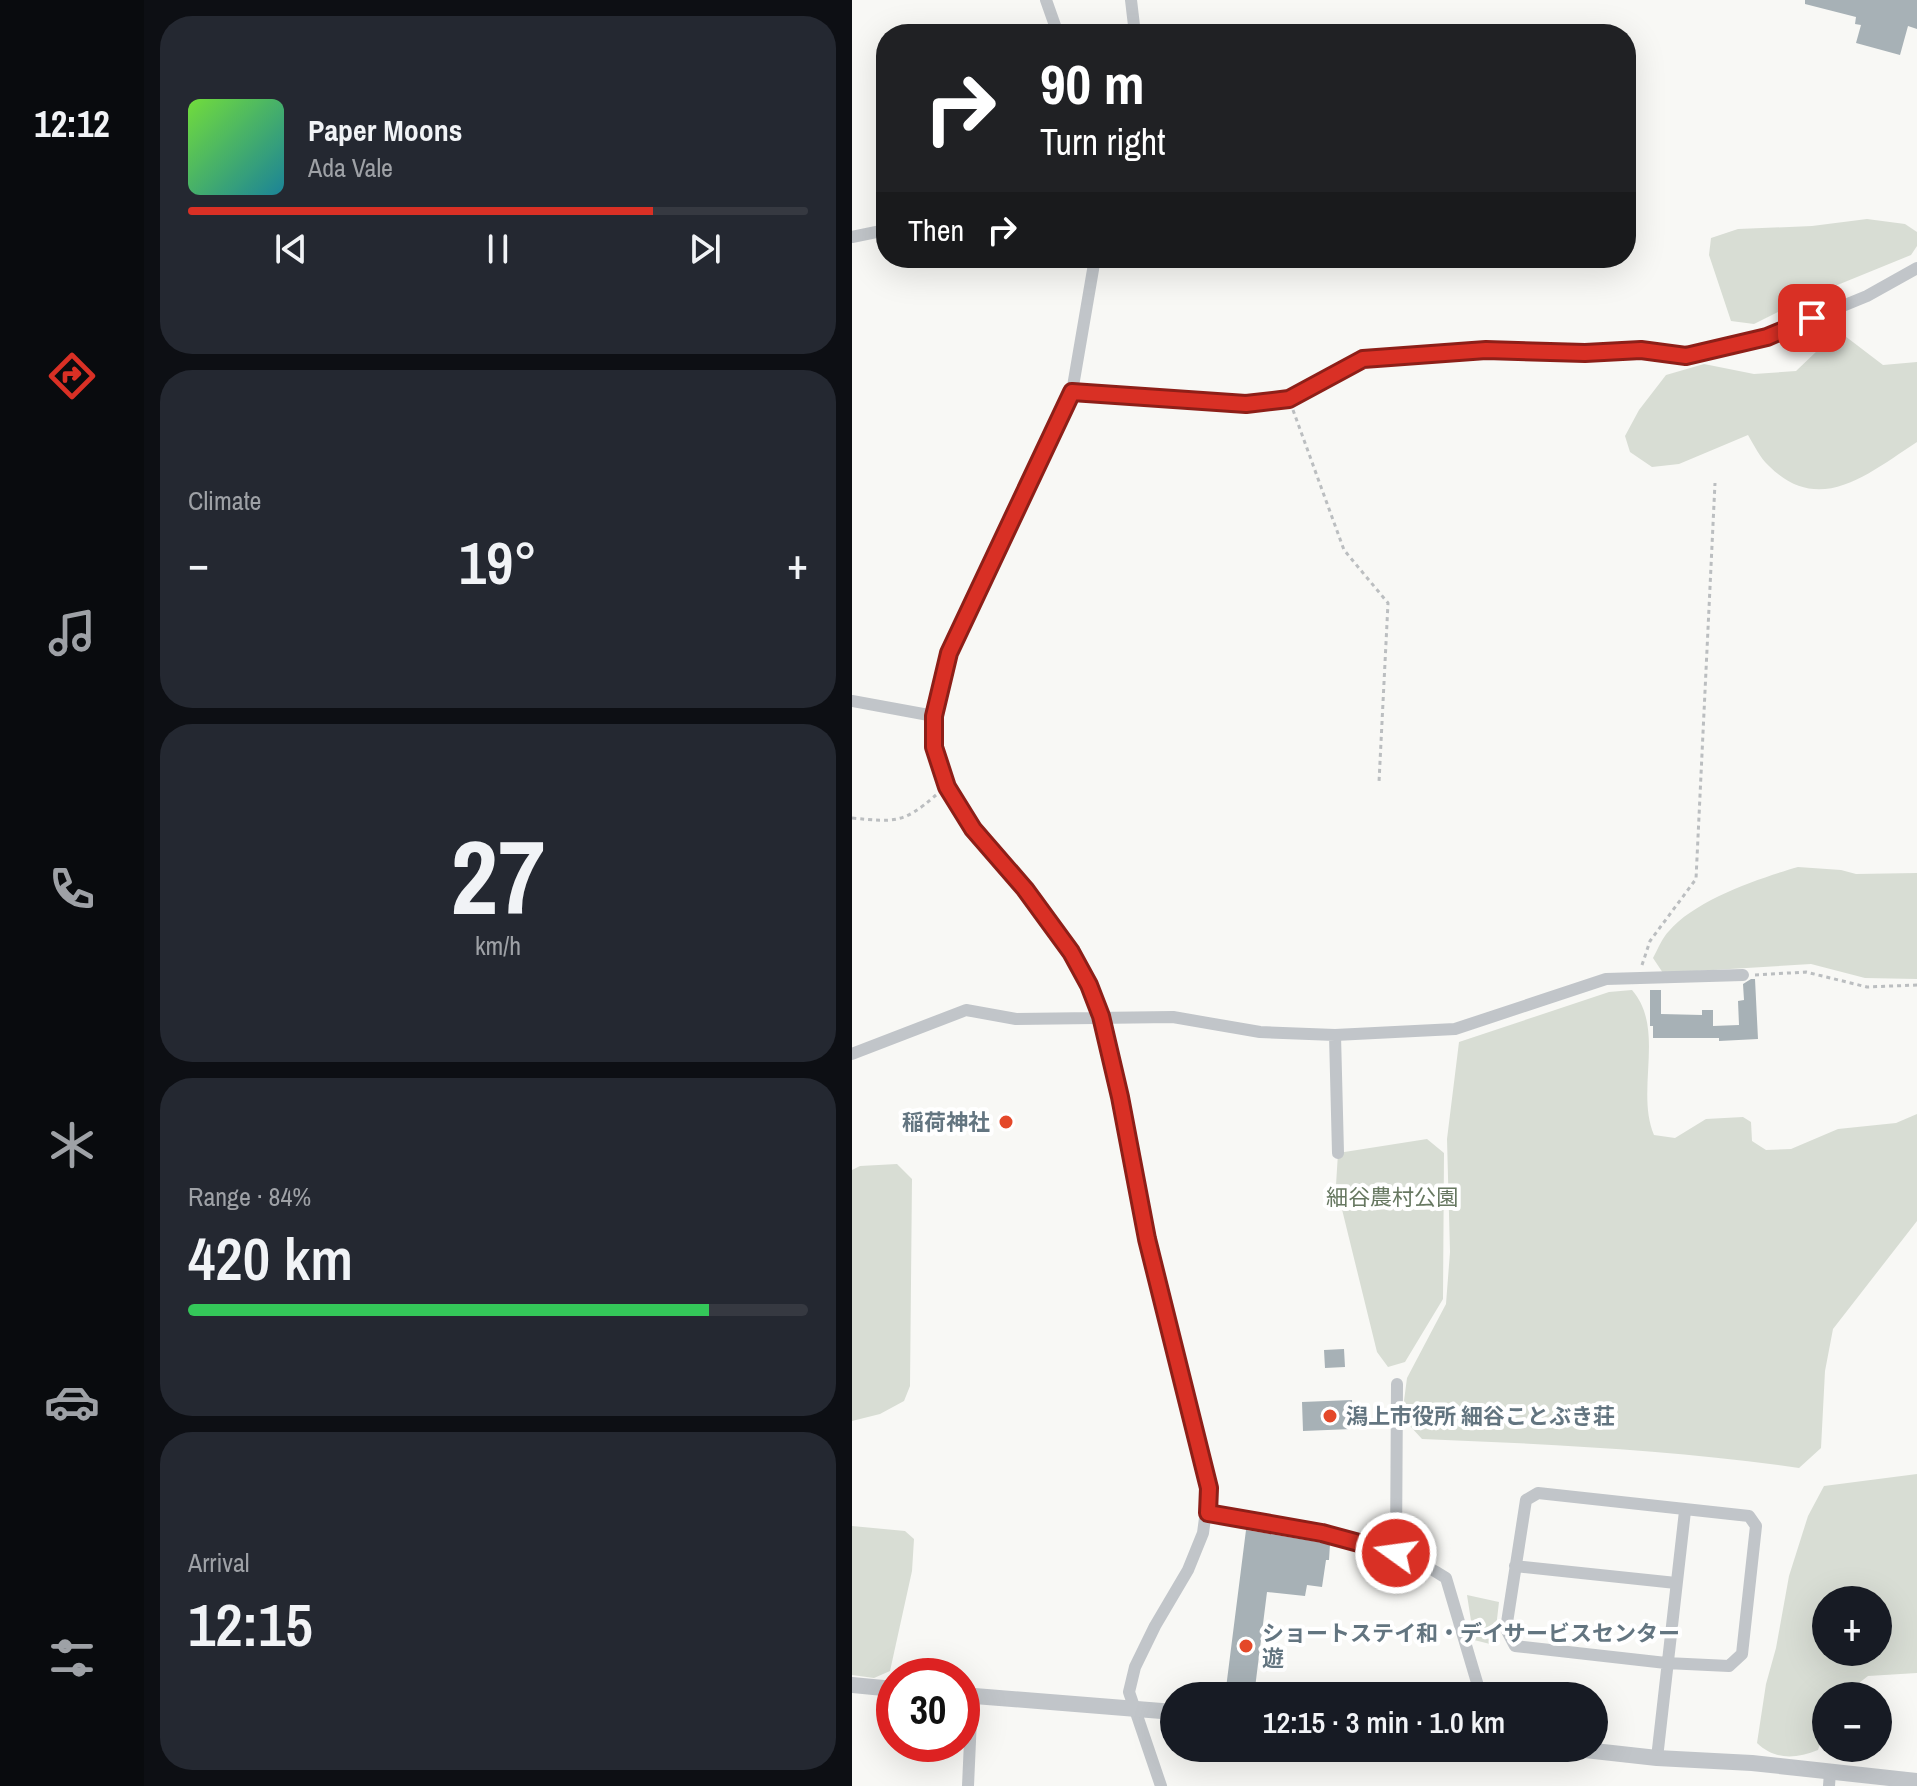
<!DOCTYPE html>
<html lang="en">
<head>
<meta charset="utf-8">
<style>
  :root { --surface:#171b24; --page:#242831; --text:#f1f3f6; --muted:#9ea1a6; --line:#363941; --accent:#d93025 }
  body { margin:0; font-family:"Archivo Narrow","Noto Sans JP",sans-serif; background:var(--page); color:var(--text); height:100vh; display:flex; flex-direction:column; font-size:30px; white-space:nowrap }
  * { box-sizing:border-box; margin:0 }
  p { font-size:26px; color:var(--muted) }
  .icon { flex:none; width:44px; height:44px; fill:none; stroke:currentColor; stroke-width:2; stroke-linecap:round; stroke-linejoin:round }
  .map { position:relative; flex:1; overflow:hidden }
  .details { display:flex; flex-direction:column; gap:16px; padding:16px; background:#0d0f14; width:708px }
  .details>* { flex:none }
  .guide { position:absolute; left:24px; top:24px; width:760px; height:244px; border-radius:32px; box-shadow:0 8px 32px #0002; background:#202124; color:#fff; overflow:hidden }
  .controls { position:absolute; left:960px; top:1586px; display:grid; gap:16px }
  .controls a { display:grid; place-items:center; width:80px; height:80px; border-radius:50%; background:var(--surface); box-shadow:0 8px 32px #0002; font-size:40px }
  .speed { position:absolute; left:24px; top:1658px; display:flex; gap:16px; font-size:40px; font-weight:700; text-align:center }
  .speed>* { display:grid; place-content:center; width:104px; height:104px; border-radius:50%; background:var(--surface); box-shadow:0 8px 32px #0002; line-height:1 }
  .speed .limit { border:12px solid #d22; background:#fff; color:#111 }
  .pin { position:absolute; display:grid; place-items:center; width:68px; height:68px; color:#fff; margin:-34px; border-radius:16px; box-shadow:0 4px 12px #0006 }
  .me { position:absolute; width:88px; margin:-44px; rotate:284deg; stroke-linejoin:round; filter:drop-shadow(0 0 6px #0008) }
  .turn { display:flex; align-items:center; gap:28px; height:168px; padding:0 32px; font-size:36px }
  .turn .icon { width:104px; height:104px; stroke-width:2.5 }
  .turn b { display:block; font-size:56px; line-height:68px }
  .then { display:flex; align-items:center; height:76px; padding:0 32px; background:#0003; gap:16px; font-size:30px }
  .big { font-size:60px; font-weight:600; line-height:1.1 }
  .details .widget { flex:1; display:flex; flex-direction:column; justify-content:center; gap:12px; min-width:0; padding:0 28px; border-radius:32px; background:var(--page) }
  .details .dial { align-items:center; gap:0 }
  .dial b { font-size:104px; line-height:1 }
  .song { display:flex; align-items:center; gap:24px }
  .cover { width:96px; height:96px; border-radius:12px; background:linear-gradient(135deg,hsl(100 70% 55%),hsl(190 70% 35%)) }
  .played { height:8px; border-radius:4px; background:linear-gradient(90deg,var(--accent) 75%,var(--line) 75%) }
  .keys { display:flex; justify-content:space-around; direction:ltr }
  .heat { display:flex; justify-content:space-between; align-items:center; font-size:44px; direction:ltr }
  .charge { height:12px; border-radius:6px; background:linear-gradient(90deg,#34c759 84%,var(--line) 0) }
  .trip { position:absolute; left:308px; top:1682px; width:448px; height:80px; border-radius:40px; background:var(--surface); box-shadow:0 8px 32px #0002; font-weight:600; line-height:80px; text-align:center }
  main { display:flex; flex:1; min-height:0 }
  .tabs { display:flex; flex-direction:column; width:144px; justify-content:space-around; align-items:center; background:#090b0e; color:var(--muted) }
  .tabs .icon { width:56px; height:56px }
  .tabs .selected { color:var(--accent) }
  .tabs b { font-size:36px; color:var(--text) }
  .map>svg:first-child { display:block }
</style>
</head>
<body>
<main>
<nav class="tabs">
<b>12:12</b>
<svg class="icon selected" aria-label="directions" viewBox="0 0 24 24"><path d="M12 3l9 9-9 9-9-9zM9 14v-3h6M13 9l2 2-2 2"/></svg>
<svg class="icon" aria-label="music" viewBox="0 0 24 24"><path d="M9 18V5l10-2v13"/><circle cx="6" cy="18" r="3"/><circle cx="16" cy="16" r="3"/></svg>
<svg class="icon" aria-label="phone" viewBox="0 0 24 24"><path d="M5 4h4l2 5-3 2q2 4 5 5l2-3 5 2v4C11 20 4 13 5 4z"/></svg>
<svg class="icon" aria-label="climate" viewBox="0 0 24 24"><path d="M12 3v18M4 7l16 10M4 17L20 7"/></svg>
<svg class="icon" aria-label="car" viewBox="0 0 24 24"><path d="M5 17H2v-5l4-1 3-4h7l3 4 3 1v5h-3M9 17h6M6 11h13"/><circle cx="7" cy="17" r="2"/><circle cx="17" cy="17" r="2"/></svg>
<svg class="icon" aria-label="filters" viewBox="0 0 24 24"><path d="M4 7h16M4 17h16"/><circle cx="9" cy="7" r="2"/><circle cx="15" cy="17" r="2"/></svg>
</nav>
<section class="details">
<div class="widget">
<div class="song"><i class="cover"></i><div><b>Paper Moons</b><p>Ada Vale</p></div></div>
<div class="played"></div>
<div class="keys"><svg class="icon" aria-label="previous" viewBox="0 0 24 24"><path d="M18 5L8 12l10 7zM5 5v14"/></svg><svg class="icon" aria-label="pause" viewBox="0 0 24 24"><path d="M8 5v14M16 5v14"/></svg><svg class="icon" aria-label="next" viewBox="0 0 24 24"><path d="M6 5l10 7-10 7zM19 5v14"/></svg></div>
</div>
<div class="widget"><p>Climate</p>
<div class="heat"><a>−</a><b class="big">19°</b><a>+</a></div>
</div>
<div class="widget dial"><b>27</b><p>km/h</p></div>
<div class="widget"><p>Range · 84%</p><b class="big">420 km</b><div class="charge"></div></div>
<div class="widget"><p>Arrival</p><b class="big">12:15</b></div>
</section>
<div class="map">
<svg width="1065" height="1786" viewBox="0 0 1065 1786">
  <rect width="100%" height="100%" fill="#f8f8f5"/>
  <path fill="#d8ddd4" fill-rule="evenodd" d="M1015 219 1053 224 1065 232V246L1059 255 956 297 902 324 879 321 857 255 859 238 886 229 960 226Z
    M977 335 993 336 1031 365 1065 362V442C1017 473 968 517 917 466 908 458 902 445 896 435L827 464 800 467 778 452 773 436 787 410 814 375 852 364 902 374 944 371 966 350Z
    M946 867 989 870 1004 874 1065 873V979L1013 978 959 964 811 973 801 958C806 949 810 938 817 931 843 900 908 878 946 867Z
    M780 990C814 1029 783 1090 802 1135L823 1138 854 1119 891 1117 899 1122 900 1141 914 1150 939 1149 986 1129 1044 1123 1065 1114V1221L981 1329 973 1371 969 1448 947 1468C822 1450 697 1444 570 1439L558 1426 552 1401 555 1378 594 1304 598 1252 595 1139 607 1042 757 992Z
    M575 1139 592 1153 591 1299 553 1362 536 1367 525 1352 484 1185 486 1153Z
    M45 1164 60 1179 58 1386 52 1401 28 1414 0 1421V1170L8 1166Z
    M1065 1474V1673L1016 1676 990 1696H974V1726L966 1750C943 1759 923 1760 905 1743L914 1684 924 1648 937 1576 956 1516 972 1486ZM974 1600H1026V1652H974Z
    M0 1526 53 1531 62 1539 60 1571 38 1671 22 1678 0 1675Z
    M615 1595 647 1602 642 1645 622 1640Z"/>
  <path fill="#a7b1b6" d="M953 0H1065V29L1056 26 1048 55 1004 43 1009 25 1003 24 1004 17 953 4Z
    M899 979H903L906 1039 867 1041V1038H801V1026H798V990H809V1014L850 1015V1010H861V1026L887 1025 886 1001 892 1000 891 984Z
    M492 1349 493 1367 473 1368 472 1350Z
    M500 1400V1410H505V1422H499L500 1429 451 1431 450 1402Z
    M394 1530 478 1544 477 1560H474L470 1587 455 1585 453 1596 415 1592 402 1696H373Z"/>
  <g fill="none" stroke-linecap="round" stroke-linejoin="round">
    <path stroke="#bbbec0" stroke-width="3" stroke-dasharray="4 4" stroke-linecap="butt" d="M441 410 492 550 536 603 527 782
      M0 818C42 822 51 824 84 795
      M790 965 798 941 844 879 863 483
      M903 975 954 972 1015 987 1065 985"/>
    <path stroke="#c1c5c9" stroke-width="12" d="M194 0 206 34
      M279 0 283 34
      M0 237 34 230
      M243 258 220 392 97 653 82 716V747L95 787 121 829 173 889 219 952 237 985 249 1016 268 1097 295 1239 357 1488 351 1533 336 1570 303 1626 283 1667 277 1692 309 1786
      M220 392 394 404 437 399 511 359 634 350 733 353 789 350 834 356 915 337 1015 296 1065 268
      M0 701 82 716
      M483 1035 486 1153
      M0 1054 114 1010 164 1019 321 1017 408 1032 483 1035 603 1029 754 979 891 975
      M686 1493 897 1516 904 1526 890 1654 877 1666 814 1663 663 1646 654 1629 674 1500Z
      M356 1513C429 1526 532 1537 594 1578L629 1696
      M544 1553 545 1384
      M663 1566 824 1583
      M805 1758 833 1511
      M116 1786 120 1696
      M977 1786 978 1772"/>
    <path stroke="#c1c5c9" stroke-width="16" d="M0 1685 42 1689
      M110 1695 322 1712
      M715 1748 805 1758 900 1763 1065 1781"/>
  </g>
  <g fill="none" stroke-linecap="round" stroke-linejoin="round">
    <g stroke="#8d1f18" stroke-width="20">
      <path id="route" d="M544 1553 470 1533 356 1513 357 1488 295 1239 268 1097 249 1016 237 985 219 952 173 889 121 829 95 787 82 747V716L97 653 220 392 394 404 437 399 511 359 634 350 733 353 789 350 834 356 915 337 960 318"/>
    </g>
    <use href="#route" stroke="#d93025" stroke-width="14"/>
  </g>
  <g fill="#e44829" stroke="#fff" stroke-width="3">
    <circle cx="154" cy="1122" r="8"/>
    <circle cx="478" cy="1416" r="8"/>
    <circle cx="394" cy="1646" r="8"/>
  </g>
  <g text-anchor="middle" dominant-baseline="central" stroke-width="8" stroke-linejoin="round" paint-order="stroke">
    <g font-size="22" font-weight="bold" fill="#637580" stroke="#fff" text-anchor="start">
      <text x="138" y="1122" text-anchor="end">稲荷神社</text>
      <text x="494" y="1416">潟上市役所 細谷ことぶき荘</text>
      <text x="410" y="1633">ショートステイ和・デイサービスセンター<tspan x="410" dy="25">遊</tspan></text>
    </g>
    <g font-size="22" fill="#677861" stroke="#fff">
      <text x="540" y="1197">細谷農村公園</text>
    </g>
  </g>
</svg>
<div class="controls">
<a>+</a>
<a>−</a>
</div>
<div class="speed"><div class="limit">30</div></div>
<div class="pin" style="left:960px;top:318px;background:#d93025"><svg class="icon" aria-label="arrive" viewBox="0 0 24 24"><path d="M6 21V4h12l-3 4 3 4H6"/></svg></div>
<svg class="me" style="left:544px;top:1553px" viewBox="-20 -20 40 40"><circle r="17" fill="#d93025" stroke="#fff" stroke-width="3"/><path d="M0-11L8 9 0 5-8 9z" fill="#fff"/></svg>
<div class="trip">12:15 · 3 min · 1.0 km</div>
<div class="guide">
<div class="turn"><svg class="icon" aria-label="right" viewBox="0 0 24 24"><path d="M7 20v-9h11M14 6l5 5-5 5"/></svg><div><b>90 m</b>Turn right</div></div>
<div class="then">Then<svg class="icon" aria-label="right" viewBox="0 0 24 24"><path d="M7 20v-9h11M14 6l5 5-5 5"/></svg></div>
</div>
</div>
</main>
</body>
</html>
